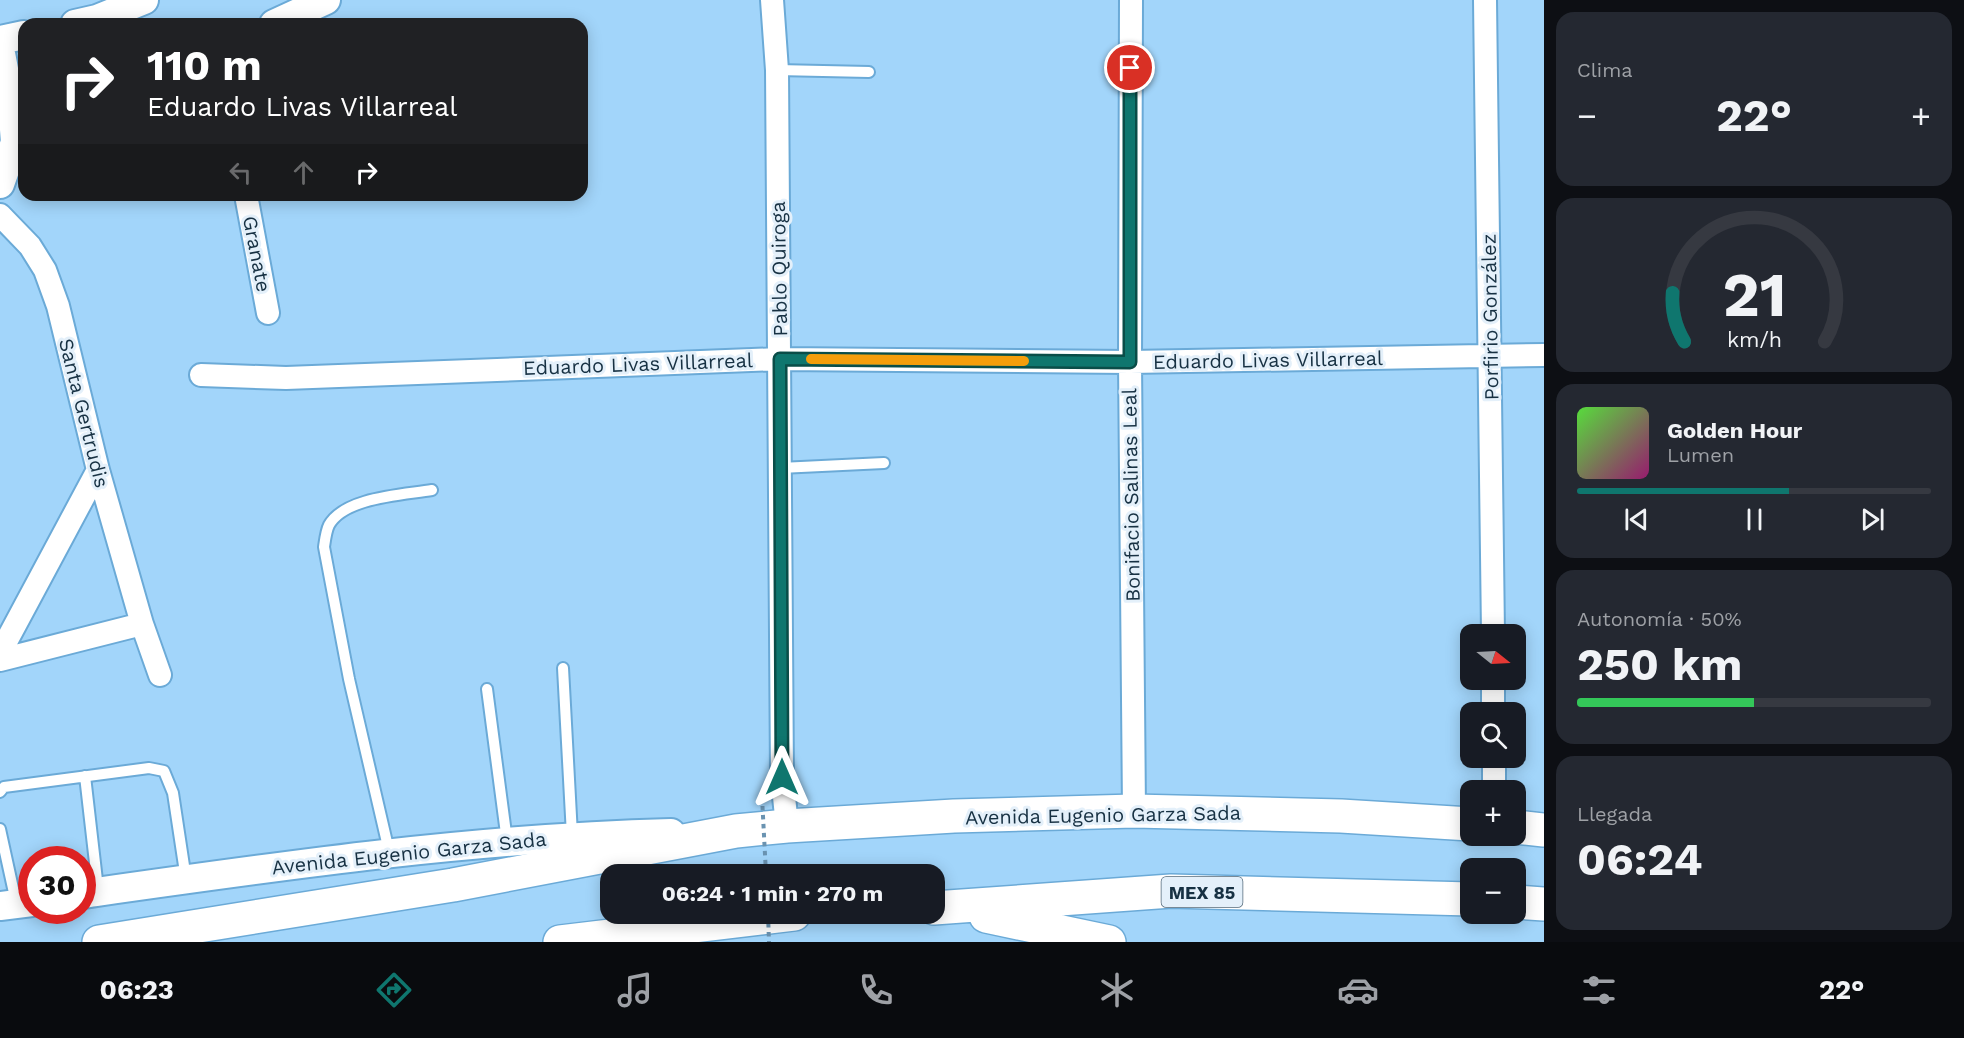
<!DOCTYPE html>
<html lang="es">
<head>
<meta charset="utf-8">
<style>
  :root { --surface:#171b24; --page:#242831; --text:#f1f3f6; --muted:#9ea1a6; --line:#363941; --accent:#0f766e }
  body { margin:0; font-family:"Work Sans",sans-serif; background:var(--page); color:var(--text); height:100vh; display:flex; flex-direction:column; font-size:22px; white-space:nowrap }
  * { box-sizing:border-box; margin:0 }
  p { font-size:20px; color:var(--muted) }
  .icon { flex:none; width:33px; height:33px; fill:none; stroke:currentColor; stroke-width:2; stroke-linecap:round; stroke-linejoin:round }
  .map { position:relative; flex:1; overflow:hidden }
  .details { display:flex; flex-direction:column; gap:12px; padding:12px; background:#0d0f14; width:420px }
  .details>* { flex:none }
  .guide { position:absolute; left:18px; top:18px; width:570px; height:183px; border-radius:18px; box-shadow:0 3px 15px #0003; background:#202124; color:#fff; overflow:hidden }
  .needle { width:39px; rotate:108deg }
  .controls { position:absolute; left:1460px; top:624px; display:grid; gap:12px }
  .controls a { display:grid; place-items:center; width:66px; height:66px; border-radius:12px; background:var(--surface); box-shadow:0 3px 15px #0003; font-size:30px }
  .speed { position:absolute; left:18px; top:846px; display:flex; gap:12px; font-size:30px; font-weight:700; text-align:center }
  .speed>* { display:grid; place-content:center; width:78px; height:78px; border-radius:50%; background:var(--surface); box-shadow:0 3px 15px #0003; line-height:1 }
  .speed .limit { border:9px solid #d22; background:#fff; color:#111 }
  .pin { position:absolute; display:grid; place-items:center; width:51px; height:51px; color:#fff; margin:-26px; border:3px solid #fff; border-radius:50%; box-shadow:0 2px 6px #0007 }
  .me { position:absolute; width:66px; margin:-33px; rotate:0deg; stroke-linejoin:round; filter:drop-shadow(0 0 4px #0008) }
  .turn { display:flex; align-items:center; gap:21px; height:126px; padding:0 30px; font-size:27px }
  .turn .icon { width:78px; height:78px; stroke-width:2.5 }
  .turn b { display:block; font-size:42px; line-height:51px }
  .lanes { display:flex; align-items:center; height:57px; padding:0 30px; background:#0003; justify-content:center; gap:30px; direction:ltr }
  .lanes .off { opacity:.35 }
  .big { font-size:45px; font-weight:700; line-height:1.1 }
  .details .card { flex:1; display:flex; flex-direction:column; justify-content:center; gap:9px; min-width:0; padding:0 21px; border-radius:18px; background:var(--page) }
  .details .dial { align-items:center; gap:0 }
  .dial svg { height:156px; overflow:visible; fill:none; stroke:var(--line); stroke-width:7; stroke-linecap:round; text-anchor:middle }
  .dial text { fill:var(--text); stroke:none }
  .song { display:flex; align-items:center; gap:18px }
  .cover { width:72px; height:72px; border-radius:9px; background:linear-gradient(135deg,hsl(110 70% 55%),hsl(320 70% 35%)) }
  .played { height:6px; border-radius:3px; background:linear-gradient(90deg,var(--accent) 60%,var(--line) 60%) }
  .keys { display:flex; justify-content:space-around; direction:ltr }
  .heat { display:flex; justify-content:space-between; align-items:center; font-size:33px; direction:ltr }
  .charge { height:9px; border-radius:4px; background:linear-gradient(90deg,#34c759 50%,var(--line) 0) }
  .trip { position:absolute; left:600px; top:864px; width:345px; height:60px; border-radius:18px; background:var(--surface); box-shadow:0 3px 15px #0003; font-weight:700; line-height:60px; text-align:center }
  .dock { display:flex; height:96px; justify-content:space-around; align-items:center; background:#090b0e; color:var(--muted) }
  .dock .icon { width:42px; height:42px }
  .dock .on { color:var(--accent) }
  .dock b { font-size:27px; color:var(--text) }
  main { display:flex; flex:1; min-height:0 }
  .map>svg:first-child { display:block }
</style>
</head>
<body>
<main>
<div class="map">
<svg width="1544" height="942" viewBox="0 0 1544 942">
  <rect width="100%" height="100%" fill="#a2d5fa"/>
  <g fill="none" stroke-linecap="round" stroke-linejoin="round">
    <g stroke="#6baad7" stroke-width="14">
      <path id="service" d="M777 70 869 72
        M780 468 884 463
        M563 668 572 835
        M487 689 507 841
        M85 776 98 889
        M0 792 4 787 149 768 164 771 173 793 186 879
        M0 829 16 902
        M389 851 349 679 324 547C325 540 326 531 329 525 345 497 403 495 432 490"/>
    </g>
    <g stroke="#6baad7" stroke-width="26">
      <path id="minor" d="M772 0 777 70 782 777 787 826
        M1131 0 1130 362 1134 811
        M1485 0 1493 634
        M246 195 268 313
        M0 215 30 246 45 270 58 306 98 470 142 624 0 660
        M201 375 286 378 780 359 1130 362 1544 355
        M142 624 160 675
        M0 653 98 470
        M1493 680V712
        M1494 758V790"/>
    </g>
    <g stroke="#6baad7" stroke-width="32">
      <path id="tertiary" d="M75 24 97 19 144 0
        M274 24 326 0
        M0 40 24 35
        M0 48 13 117 15 142 0 184
        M82 894C279 866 472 838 671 833
        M0 906 32 902"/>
    </g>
    <g stroke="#6baad7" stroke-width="36">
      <path id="trunk" d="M1515 827 1544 830
        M1515 902 1544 904
        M934 908 1171 891 1470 899
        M986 916 1109 942
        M99 942 453 885 736 831 787 826 954 816 1134 811 1341 816 1470 824
        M560 942 794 914"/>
    </g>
    <use href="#service" stroke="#fff" stroke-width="10"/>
    <use href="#minor" stroke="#fff" stroke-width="22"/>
    <use href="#tertiary" stroke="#fff" stroke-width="28"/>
    <use href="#trunk" stroke="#fff" stroke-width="33"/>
    <path stroke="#6a93b1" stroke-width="4" stroke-dasharray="4.5 4.5" stroke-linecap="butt" d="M762 797 766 874
      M768 914 769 942"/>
  </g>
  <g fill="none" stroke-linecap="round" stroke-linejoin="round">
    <g stroke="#0a4d48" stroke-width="15">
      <path id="route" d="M782 777 780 359 1130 362V68"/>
    </g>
    <use href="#route" stroke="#0f766e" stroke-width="10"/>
    <path stroke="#f59e0b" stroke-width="10" d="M811 359 1024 361"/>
  </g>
  <g text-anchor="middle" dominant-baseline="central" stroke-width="6" stroke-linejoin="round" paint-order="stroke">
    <rect fill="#e4f0fa" stroke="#546a7a" stroke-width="1.5" x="1161.5" y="877" width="81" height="30" rx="4.5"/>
    <g font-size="18" font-weight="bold" fill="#173143">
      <text x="1202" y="892">MEX 85</text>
    </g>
    <g font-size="20" fill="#173143" stroke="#e4f0fa">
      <text transform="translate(257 254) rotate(79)">Granate</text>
      <text transform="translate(779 269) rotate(-91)">Pablo Quiroga</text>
      <text transform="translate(1490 317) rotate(-91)">Porfirio González</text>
      <text transform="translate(1268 360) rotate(-1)">Eduardo Livas Villarreal</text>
      <text transform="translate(638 364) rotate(-2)">Eduardo Livas Villarreal</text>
      <text transform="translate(84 413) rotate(76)">Santa Gertrudis</text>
      <text transform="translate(1131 495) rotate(-91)">Bonifacio Salinas Leal</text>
      <text transform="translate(1103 815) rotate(-1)">Avenida Eugenio Garza Sada</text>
      <text transform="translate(409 853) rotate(-6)">Avenida Eugenio Garza Sada</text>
    </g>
  </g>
</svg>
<div class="controls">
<a><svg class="needle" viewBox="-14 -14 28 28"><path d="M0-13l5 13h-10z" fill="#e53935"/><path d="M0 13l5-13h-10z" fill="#9ea1a6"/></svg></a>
<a><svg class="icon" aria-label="search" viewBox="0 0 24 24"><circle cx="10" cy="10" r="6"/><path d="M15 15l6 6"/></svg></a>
<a>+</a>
<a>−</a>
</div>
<div class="speed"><div class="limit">30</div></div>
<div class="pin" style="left:1130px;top:68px;background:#d93025"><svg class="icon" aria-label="arrive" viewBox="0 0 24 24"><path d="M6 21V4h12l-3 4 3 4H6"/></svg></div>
<svg class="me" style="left:782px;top:777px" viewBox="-20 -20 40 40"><path d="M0-17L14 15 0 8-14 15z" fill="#0f766e" stroke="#fff" stroke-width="4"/></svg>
<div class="trip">06:24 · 1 min · 270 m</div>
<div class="guide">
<div class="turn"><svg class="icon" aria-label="right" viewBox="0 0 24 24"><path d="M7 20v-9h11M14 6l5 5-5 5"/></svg><div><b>110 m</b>Eduardo Livas Villarreal</div></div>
<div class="lanes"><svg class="icon off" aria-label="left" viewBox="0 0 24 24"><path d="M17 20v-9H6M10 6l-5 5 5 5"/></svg><svg class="icon off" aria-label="ahead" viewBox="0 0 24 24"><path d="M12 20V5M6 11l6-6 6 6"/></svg><svg class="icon" aria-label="right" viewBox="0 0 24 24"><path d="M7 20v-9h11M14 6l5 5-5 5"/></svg></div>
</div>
</div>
<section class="details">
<div class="card"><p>Clima</p>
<div class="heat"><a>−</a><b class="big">22°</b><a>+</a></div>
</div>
<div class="card dial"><svg viewBox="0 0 100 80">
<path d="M14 69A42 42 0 1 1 86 69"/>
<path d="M14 69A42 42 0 0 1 8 44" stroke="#0f766e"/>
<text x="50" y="56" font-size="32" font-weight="700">21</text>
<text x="50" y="72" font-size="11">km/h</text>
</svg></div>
<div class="card">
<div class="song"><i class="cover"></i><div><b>Golden Hour</b><p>Lumen</p></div></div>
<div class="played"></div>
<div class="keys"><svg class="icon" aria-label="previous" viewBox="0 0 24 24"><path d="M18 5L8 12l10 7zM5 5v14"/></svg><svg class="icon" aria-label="pause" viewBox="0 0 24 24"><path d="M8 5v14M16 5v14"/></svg><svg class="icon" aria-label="next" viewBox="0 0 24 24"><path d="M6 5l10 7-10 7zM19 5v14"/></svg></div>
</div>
<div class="card"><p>Autonomía · 50%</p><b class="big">250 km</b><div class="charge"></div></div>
<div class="card"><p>Llegada</p><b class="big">06:24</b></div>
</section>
</main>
<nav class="dock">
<b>06:23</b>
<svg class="icon on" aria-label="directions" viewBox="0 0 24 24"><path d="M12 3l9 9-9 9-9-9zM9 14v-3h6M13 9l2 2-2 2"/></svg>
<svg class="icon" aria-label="music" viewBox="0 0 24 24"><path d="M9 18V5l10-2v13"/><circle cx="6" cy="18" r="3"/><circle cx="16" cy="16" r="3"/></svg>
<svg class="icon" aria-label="phone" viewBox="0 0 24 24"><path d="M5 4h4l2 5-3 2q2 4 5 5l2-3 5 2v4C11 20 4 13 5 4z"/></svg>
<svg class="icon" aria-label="climate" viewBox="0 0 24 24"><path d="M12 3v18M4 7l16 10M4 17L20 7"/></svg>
<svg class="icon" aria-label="car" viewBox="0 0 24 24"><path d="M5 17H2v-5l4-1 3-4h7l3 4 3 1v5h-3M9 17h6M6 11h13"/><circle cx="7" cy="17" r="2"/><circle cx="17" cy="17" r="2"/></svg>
<svg class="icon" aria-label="filters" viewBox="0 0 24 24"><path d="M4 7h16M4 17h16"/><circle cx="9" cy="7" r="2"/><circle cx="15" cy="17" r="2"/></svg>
<b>22°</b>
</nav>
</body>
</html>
